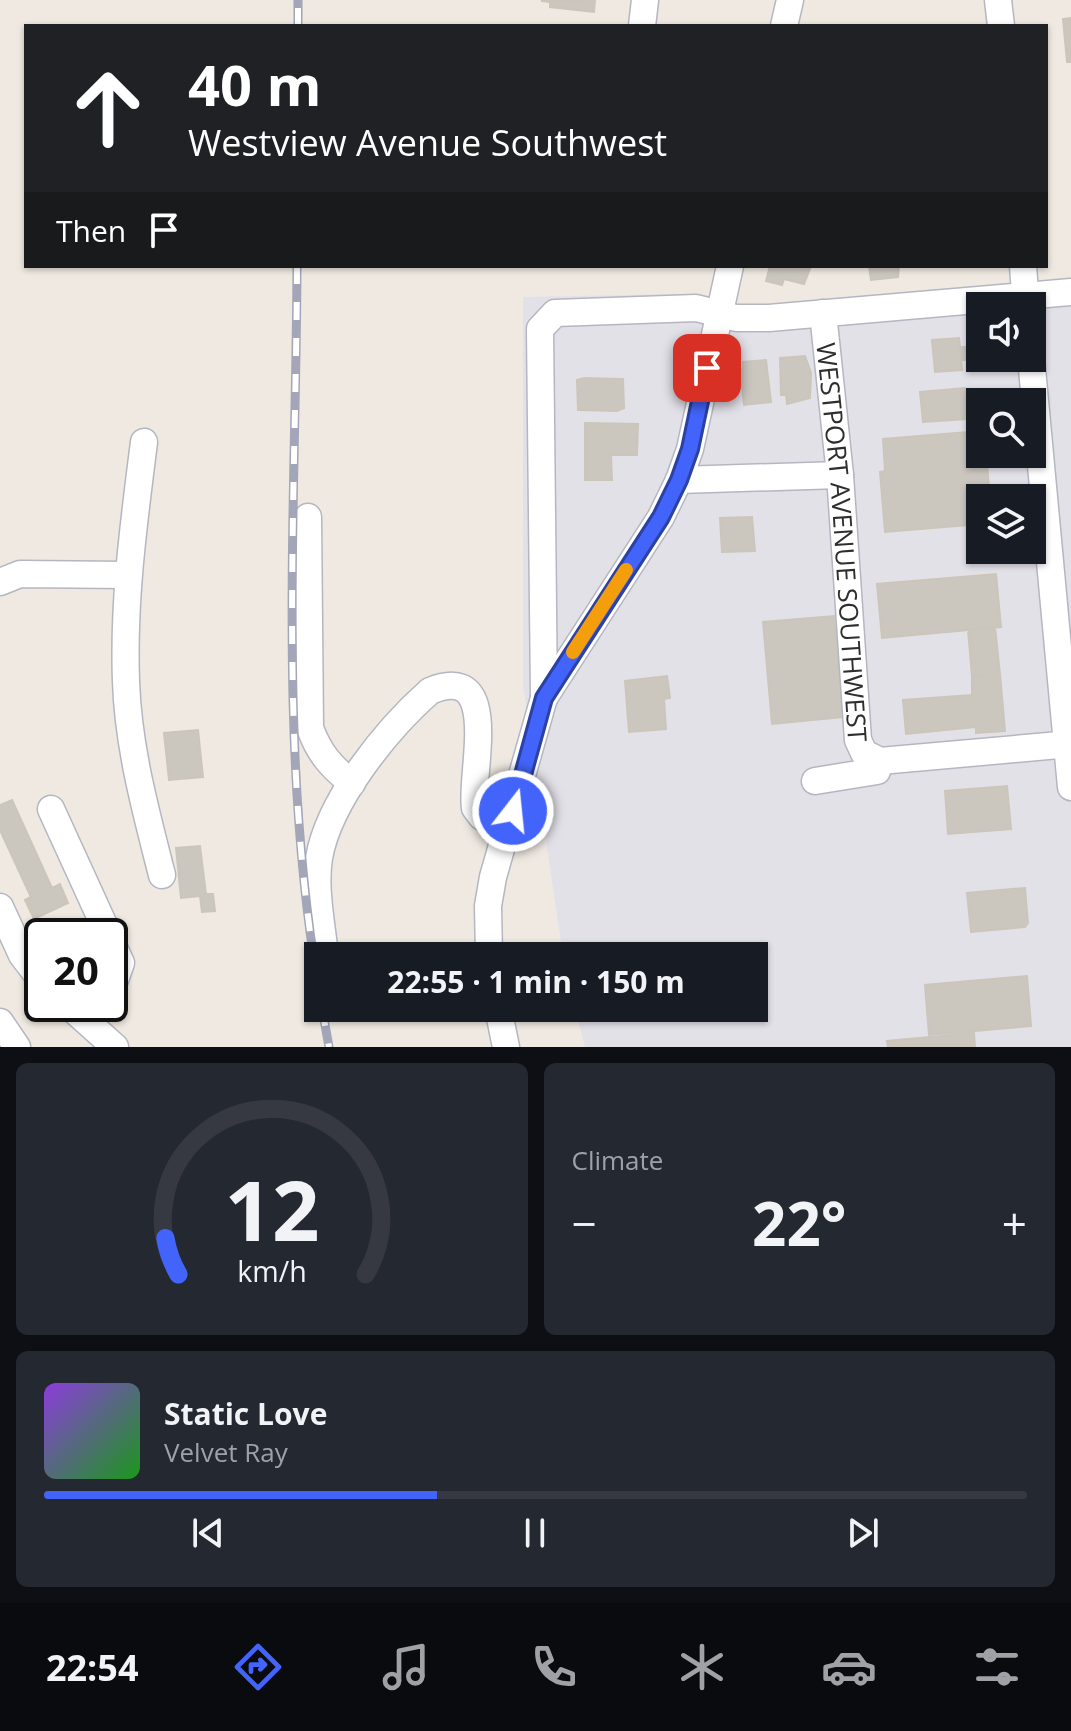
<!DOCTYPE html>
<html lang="en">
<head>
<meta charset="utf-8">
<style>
  :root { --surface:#171b24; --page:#242831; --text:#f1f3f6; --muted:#9ea1a6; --line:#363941; --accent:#4264fb }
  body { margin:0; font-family:"Open Sans",sans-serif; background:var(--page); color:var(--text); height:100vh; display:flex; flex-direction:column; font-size:30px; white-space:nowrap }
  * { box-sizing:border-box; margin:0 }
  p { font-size:26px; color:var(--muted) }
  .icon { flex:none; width:44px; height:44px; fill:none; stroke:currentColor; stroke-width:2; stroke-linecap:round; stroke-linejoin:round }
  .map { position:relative; height:1047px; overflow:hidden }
  .panel { display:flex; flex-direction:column; gap:16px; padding:16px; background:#0d0f14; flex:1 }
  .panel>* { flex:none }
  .top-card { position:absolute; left:24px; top:24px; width:1024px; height:244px; border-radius:0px; box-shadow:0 2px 6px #0004; background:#202124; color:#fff; overflow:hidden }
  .tools { position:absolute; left:966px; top:292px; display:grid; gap:16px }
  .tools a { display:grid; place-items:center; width:80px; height:80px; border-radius:0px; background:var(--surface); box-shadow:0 2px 6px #0004; font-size:40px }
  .speed { position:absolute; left:24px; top:918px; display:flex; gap:16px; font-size:40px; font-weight:700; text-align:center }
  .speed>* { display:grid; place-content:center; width:104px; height:104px; border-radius:50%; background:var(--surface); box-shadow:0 2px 6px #0004; line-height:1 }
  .speed .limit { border:4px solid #111; border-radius:12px; background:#fff; color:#111 }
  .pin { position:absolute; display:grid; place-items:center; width:68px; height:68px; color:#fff; margin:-34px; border-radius:16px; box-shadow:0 4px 12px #0006 }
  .me { position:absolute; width:88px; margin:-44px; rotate:16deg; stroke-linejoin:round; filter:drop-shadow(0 0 6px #0008) }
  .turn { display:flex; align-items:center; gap:28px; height:168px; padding:0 32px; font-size:36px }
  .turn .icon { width:104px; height:104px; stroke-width:2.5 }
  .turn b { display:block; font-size:56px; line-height:68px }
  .then { display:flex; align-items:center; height:76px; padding:0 32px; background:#0003; gap:16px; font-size:30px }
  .big { font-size:60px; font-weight:700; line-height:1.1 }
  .panel .card { flex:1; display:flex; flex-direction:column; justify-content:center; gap:12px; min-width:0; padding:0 28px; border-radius:12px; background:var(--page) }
  .panel .dial { align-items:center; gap:0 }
  .dial svg { height:208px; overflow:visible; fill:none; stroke:var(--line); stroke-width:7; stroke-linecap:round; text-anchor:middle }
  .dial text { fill:var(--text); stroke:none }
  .song { display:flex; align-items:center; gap:24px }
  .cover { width:96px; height:96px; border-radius:12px; background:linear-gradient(135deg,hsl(270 70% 55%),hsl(120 70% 35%)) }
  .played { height:8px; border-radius:4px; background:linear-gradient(90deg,var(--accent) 40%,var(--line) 40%) }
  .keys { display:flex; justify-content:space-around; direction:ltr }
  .heat { display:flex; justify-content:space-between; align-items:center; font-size:44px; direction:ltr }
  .panel .tiles { flex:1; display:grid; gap:16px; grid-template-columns:1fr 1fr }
  .card:last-child { grid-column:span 2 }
  .trip { position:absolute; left:304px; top:942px; width:464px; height:80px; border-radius:0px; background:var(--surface); box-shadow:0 2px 6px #0004; font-weight:700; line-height:80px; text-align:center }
  .menu { display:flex; height:128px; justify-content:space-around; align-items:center; background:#090b0e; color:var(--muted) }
  .menu .icon { width:56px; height:56px }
  .menu .current { color:var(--accent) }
  .menu b { font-size:36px; color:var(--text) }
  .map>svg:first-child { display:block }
</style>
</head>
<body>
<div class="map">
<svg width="1071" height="1047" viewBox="0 0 1071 1047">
  <rect width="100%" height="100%" fill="#efe9e1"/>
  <path fill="#e3e1e8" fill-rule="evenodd" d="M1071 280V1047H585L575 1008H754V956H563L523 685V297L679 294 749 309ZM980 306H1032V358H980ZM980 402H1032V454H980ZM980 498H1032V550H980Z"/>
  <path fill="#cbc7bf" stroke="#cbc5ba" stroke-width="2" d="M595 0 594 12 550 7V2L541 1Z
    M1071 18V62H1067L1063 19Z
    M770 266H811L804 284 784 279 782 285 766 281Z
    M869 266H899L898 277 871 280Z
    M959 338 960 347H965L966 360H961L962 370 935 372 932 340Z
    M805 356 811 373 810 398 787 404 786 395H781L780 358Z
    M766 360 771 402 744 405 740 369H743V362Z
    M584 378 623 379 624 408 617 411 578 410 577 380Z
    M965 388V392L970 391 972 414 966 415 967 419 923 422 920 392Z
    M585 423 638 424 637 455H611L612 480H585Z
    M980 431V454H986L990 498H980V524L885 532 880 472 885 471 883 439Z
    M752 517 755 551 722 552 720 518Z
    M996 574 1001 627 882 638 877 584Z
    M834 616 843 717 772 724 763 622Z
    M995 627 1000 674 972 676 968 630Z
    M1000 674 1005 731 976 733V727L906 734 903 700 972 695V676Z
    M667 676 670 698 664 699 666 729 629 732 625 681Z
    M198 730 203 777 169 780 164 733Z
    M1007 786 1011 829 948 834 945 791Z
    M12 800 52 888 60 884 68 903 34 919 25 900 31 897 0 830V805Z
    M200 846 206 894H213L215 911 202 912 200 896 181 898 176 848Z
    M1025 888 1028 923 1025 927 971 932 967 893Z
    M1027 976 1031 1026 929 1035 925 985Z
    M974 1033 975 1047H888L887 1041Z"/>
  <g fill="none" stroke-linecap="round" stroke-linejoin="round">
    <g stroke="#b4b7c1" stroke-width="29">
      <g id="minor">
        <path d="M998 0 1001 26"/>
        <path d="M642 26 645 0"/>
        <path d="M784 26 790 0"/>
        <path d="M1023 266 1026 306"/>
        <path id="s1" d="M823 313 840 475 858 740 864 753 880 761 1071 744"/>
        <path d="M1031 358 1071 787"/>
        <path d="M144 442C134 522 123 600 126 681 128 747 146 812 162 875"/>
        <path d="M679 480 840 475"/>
        <path d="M308 517 310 728C319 753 331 767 352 783"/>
        <path d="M0 582 20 574 127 575"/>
        <path d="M544 698 540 329 555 313 696 308 736 318H769L1071 292"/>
        <path d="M815 781 877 771 880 761"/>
        <path d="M51 809 109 936"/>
        <path d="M0 907 22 955 42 981"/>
        <path d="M110 939 121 963 115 980 110 983"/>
        <path d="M325 956C322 925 314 889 319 858 329 800 387 729 430 691 504 660 469 776 475 808L482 817 507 829"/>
        <path d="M489 956 488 906 493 877 544 698 661 517 679 480 690 449 730 266"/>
        <path d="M67 1004 115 1047"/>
        <path d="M498 1008 506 1047"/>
        <path d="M0 1022 17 1047"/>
      </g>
    </g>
    <use href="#minor" stroke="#fff" stroke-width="26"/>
    <g stroke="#a3a6b8" stroke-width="9">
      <path id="rail" d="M298 26V0
        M297 266C296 505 278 748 318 985
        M322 1008 329 1047"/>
    </g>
    <use href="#rail" stroke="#fff" stroke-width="6" stroke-dasharray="18" stroke-linecap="butt"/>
  </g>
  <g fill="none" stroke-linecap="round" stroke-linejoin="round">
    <g stroke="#2b41a3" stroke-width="20">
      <path id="route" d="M513 811 544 698 661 517 679 480 690 449 707 368"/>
    </g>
    <use href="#route" stroke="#4264fb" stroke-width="14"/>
    <path stroke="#f59e0b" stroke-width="14" d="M573 652 626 570"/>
  </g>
  <g text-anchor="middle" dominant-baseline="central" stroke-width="6" stroke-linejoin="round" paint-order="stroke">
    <g font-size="26" fill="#2e2e2e" stroke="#fff">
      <text stroke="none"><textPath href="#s1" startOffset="230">WESTPORT AVENUE SOUTHWEST</textPath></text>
    </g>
  </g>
</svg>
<div class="tools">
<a><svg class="icon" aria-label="sound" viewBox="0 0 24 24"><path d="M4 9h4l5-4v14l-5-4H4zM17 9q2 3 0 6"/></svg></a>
<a><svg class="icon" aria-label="search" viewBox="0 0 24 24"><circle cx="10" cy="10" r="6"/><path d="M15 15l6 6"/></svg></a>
<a><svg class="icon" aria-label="layers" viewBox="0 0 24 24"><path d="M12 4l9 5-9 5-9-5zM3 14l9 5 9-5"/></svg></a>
</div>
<div class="speed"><div class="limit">20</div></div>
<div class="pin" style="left:707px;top:368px;background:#d93025"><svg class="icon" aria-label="arrive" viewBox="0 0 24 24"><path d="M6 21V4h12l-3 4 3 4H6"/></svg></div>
<svg class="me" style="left:513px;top:811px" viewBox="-20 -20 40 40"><circle r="17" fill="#4264fb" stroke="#fff" stroke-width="3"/><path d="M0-11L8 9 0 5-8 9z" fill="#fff"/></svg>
<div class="trip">22:55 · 1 min · 150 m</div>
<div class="top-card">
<div class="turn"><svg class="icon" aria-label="ahead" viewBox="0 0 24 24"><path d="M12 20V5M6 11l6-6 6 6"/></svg><div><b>40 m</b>Westview Avenue Southwest</div></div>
<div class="then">Then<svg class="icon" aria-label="arrive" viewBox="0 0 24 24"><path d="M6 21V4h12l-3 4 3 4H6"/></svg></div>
</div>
</div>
<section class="panel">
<div class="tiles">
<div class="card dial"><svg viewBox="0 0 100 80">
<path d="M14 69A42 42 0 1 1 86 69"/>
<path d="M14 69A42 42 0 0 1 9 55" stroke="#4264fb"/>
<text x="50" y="56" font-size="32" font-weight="700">12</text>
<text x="50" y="72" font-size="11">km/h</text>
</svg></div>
<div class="card"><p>Climate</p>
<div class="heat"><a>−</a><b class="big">22°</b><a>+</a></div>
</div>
<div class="card">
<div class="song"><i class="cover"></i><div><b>Static Love</b><p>Velvet Ray</p></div></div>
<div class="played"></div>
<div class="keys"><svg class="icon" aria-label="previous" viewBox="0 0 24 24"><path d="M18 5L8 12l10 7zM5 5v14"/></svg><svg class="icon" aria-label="pause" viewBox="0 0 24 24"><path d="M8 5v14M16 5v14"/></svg><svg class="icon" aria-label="next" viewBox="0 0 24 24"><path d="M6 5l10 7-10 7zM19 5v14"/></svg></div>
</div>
</div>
</section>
<nav class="menu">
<b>22:54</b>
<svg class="icon current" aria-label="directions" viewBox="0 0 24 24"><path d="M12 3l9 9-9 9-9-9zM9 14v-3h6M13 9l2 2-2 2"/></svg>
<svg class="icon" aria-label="music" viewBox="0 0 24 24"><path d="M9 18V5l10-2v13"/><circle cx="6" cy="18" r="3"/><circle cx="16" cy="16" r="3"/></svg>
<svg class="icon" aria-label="phone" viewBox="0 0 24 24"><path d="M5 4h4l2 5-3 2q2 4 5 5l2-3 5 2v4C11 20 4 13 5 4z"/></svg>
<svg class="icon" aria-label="climate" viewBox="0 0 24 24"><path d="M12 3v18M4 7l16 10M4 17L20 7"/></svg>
<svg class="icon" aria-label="car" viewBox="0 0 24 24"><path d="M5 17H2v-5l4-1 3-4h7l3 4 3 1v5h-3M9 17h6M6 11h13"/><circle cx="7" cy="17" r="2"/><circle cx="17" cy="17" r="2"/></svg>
<svg class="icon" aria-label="filters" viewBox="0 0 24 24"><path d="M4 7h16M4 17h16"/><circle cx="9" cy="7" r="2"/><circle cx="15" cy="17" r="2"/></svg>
</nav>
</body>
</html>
